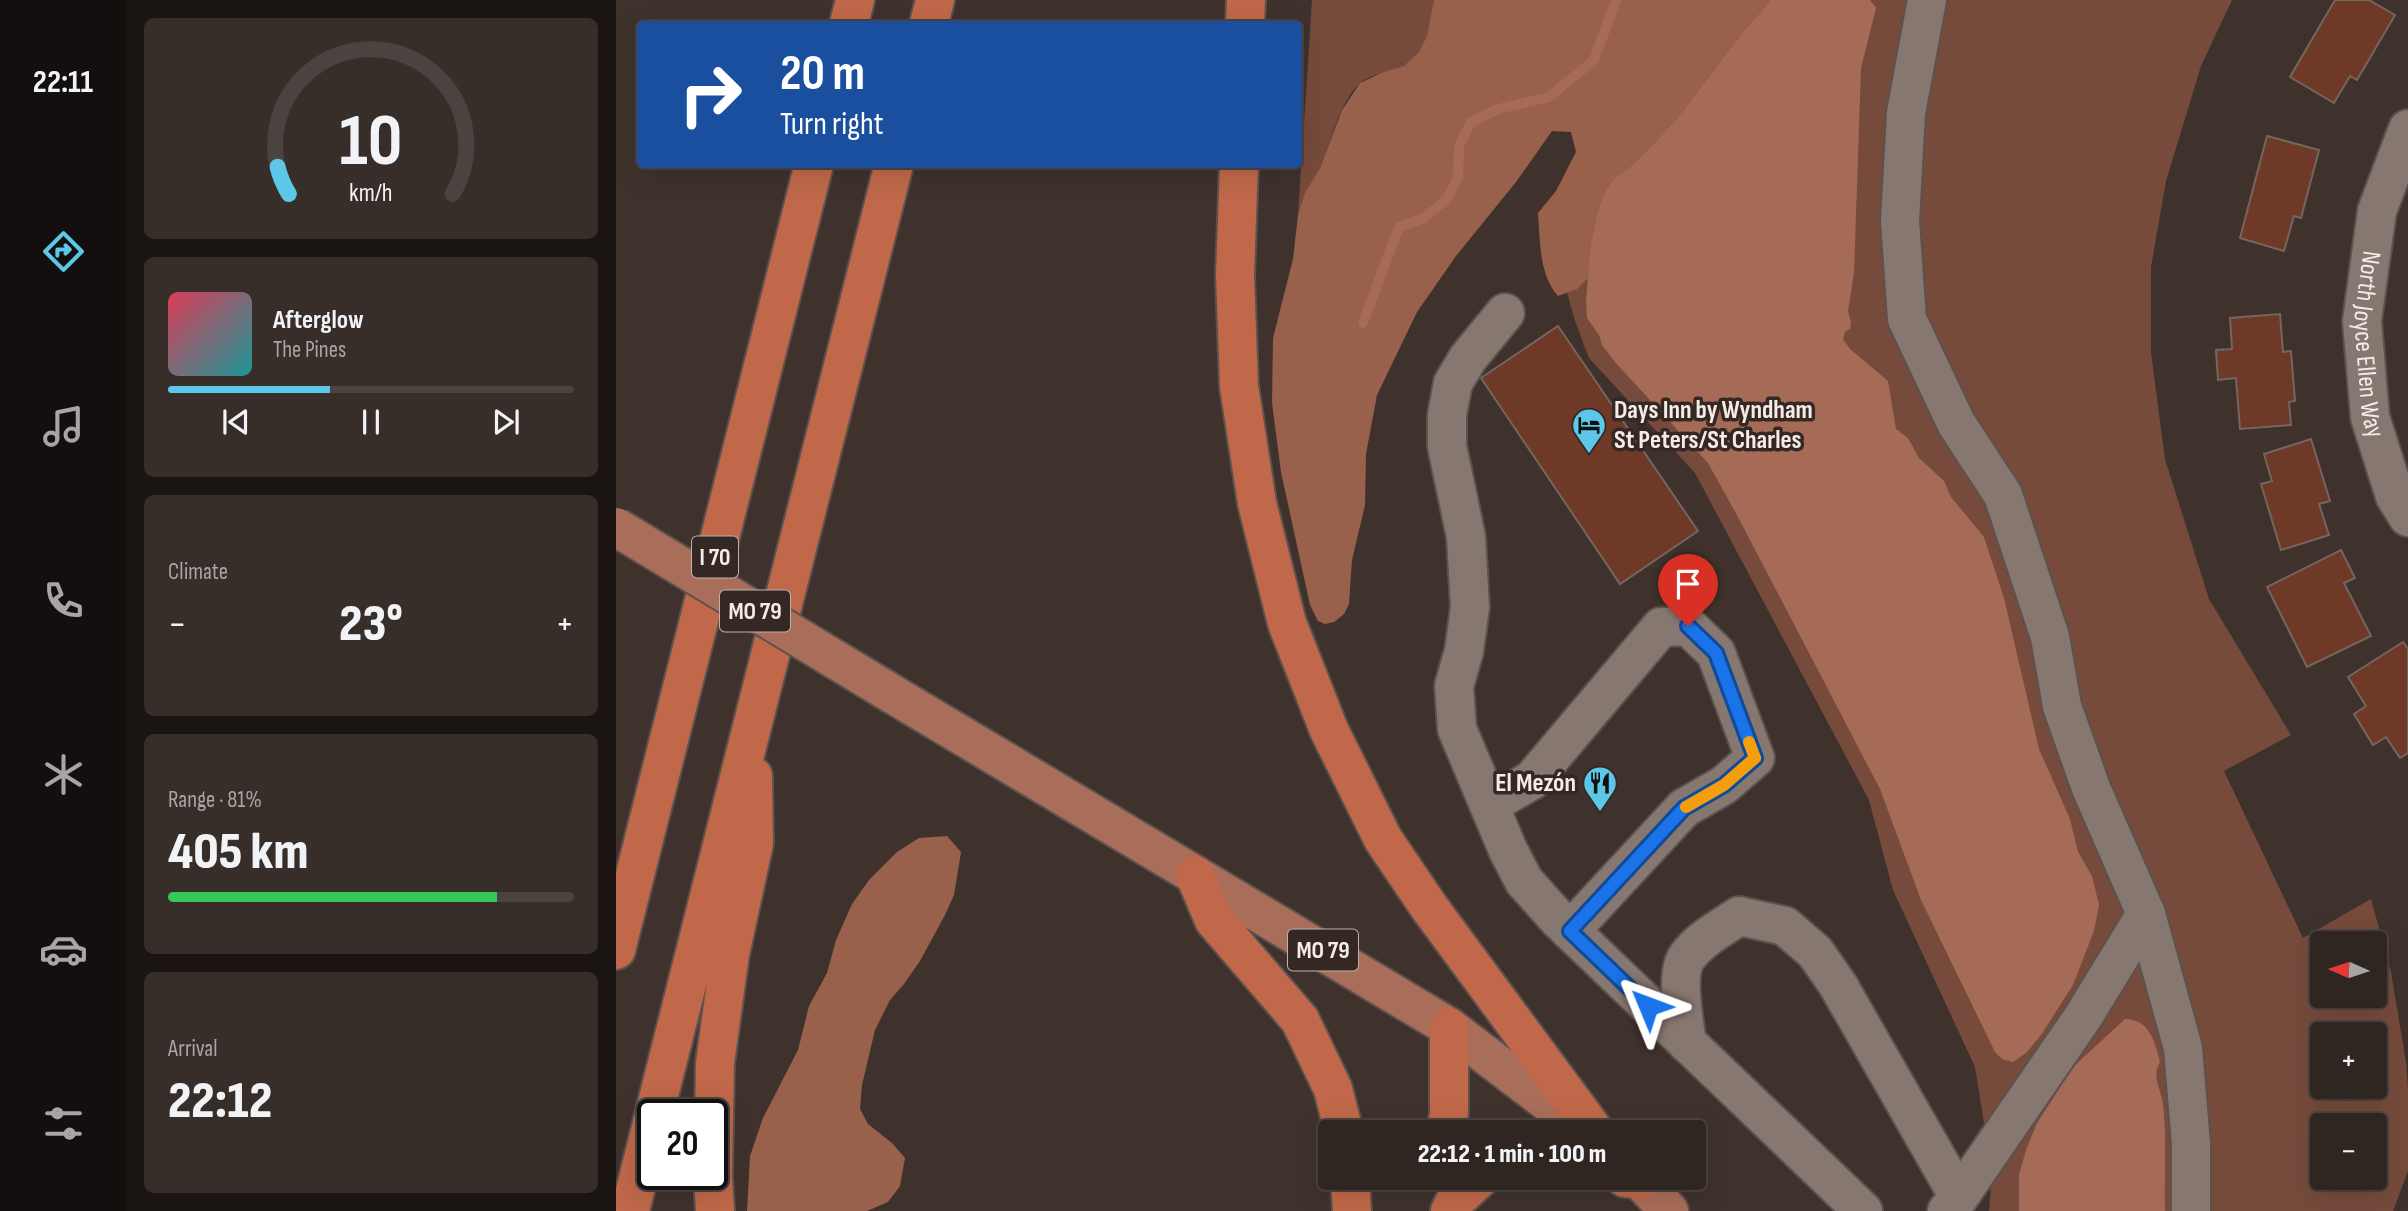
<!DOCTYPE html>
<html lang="en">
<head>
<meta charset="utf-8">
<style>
  :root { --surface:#2f2622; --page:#372e2a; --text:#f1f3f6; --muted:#a7a5a5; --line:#4a4340; --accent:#5cc7e7 }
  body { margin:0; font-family:"Sofia Sans Condensed",sans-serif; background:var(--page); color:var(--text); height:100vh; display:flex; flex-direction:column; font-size:26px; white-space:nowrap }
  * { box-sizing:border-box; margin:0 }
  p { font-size:23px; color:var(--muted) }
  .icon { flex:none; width:38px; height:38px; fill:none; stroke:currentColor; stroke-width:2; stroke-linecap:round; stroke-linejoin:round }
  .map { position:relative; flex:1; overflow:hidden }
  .details { display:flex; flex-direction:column; gap:18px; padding:18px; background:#1a1513; width:490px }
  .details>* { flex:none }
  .banner { position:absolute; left:21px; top:21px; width:665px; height:147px; border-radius:7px; box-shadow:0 7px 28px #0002,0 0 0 2px var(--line); background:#1a4fa0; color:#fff; overflow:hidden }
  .needle { width:46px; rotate:273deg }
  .controls { position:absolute; left:1694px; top:931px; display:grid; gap:14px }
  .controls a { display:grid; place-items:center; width:77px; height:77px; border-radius:7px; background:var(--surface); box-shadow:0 7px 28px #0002,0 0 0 2px var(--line); font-size:35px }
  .speed { position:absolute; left:21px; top:1099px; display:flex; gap:14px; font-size:35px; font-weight:700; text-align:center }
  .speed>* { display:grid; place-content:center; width:91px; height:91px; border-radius:50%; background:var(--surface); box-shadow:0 7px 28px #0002,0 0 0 2px var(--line); line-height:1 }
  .speed .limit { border:4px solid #111; border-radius:10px; background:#fff; color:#111 }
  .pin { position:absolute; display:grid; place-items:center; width:60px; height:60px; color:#fff; margin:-72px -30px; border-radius:50% 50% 50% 0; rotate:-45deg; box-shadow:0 0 7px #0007 }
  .pin .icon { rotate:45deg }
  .me { position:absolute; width:77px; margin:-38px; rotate:314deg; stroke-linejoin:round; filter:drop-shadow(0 0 5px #0008) }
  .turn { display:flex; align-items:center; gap:24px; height:147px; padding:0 28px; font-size:32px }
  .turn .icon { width:91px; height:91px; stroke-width:2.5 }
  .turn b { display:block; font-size:49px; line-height:60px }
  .big { font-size:52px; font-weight:800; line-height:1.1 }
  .details .widget { flex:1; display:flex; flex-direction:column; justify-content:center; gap:10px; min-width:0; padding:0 24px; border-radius:10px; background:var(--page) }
  .details .dial { align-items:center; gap:0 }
  .dial svg { height:182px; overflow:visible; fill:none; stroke:var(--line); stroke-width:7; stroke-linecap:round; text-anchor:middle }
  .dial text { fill:var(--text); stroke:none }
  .song { display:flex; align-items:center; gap:21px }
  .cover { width:84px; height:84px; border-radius:10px; background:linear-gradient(135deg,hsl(350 70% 55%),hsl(180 70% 35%)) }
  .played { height:7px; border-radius:4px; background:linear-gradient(90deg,var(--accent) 40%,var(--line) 40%) }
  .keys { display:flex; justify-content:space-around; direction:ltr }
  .heat { display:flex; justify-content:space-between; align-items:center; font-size:38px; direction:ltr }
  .charge { height:10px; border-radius:5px; background:linear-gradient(90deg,#34c759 81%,var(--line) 0) }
  .trip { position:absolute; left:702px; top:1120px; width:388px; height:70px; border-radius:7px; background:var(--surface); box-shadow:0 7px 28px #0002,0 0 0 2px var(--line); font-weight:800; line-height:70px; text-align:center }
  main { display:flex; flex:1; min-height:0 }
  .tabs { display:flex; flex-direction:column; width:126px; justify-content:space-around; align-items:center; background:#130f0e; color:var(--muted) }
  .tabs .icon { width:49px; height:49px }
  .tabs .active { color:var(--accent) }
  .tabs b { font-size:32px; color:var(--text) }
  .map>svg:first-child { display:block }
</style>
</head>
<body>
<main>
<nav class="tabs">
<b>22:11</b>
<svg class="icon active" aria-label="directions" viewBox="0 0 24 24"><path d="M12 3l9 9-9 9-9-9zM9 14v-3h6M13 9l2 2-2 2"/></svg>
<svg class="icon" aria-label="music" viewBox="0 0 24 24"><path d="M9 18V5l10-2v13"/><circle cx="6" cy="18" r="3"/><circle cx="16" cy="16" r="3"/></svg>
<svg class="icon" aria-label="phone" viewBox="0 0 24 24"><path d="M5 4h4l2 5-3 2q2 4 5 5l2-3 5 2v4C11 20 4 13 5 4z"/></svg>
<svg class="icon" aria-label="climate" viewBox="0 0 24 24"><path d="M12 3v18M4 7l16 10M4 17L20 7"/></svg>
<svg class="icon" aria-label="car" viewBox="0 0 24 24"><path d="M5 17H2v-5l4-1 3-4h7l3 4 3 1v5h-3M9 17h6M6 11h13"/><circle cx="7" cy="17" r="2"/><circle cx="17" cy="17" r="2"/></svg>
<svg class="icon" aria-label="filters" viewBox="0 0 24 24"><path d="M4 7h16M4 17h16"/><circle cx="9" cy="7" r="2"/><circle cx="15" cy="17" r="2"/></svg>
</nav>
<section class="details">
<div class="widget dial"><svg viewBox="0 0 100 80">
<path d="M14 69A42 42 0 1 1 86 69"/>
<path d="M14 69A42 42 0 0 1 9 57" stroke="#5cc7e7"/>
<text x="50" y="56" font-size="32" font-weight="700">10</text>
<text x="50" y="72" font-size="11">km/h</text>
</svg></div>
<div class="widget">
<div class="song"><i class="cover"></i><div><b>Afterglow</b><p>The Pines</p></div></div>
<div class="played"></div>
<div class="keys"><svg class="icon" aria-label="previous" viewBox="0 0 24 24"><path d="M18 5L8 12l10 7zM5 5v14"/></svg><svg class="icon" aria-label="pause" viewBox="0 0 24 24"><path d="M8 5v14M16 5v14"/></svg><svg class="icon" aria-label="next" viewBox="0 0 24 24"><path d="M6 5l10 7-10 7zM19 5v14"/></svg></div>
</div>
<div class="widget"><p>Climate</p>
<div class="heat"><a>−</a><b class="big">23°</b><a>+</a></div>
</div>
<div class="widget"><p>Range · 81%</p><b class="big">405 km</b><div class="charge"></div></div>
<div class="widget"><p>Arrival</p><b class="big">22:12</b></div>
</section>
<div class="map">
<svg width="1792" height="1211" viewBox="0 0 1792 1211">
  <rect width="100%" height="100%" fill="#3f322d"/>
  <path fill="#764b3c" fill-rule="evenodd" d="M696 0H818C816 23 810 54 788 66 774 73 755 73 743 84 722 105 716 140 705 166 697 183 688 197 682 215Z
    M1023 0H1616L1585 66 1550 181 1535 267V353L1549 459 1593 599 1675 735 1608 771 1687 938 1755 899 1775 972 1790 1062 1792 1089V1171L1777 1211H1373L1376 1172 1359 1067 1277 890 1253 800 1079 473 973 358 959 321 940 253ZM1706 943H1759V996H1706ZM1706 1034H1759V1087H1706ZM1706 1125H1759V1178H1706Z"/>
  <path fill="#99604c" d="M818 0H1155L1128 31 1059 121 1019 163 999 179 989 192 982 210 975 243 973 277 961 289 942 296C923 275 924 240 922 213L940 191 960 152 955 132 936 131 900 182 840 256 801 312 761 395 750 454 749 505 736 560 733 604 728 614 718 622 709 624 702 621 694 605 665 472 656 403 657 338 677 259 682 215 689 193 704 168 726 110 744 83 765 73 788 66 803 52 811 36Z
    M331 836 345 852 338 895 329 915 304 961 288 984 274 1000 259 1030 246 1085 244 1109 252 1124 276 1143 289 1158 284 1186 272 1202 251 1211H131L134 1156 147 1118 182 1050 193 1006 211 973 220 940 236 904 253 880 281 852 303 838Z"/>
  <path fill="#a56b57" d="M1155 0H1254L1260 8 1245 68 1238 273 1232 311 1235 322 1234 329 1229 332 1227 339 1234 349 1272 381 1280 429 1292 438 1303 458 1328 481 1335 497 1368 537 1388 598 1423 749 1454 819 1462 852 1476 876 1483 905 1478 931 1457 985 1425 1035 1410 1053 1397 1062 1386 1059 1379 1052 1305 900 1264 789 1122 517 1092 463 998 361 986 345 983 335 971 318 970 301 975 243 982 210 989 192 998 179 1019 163 1059 121 1128 31Z
    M1509 1019C1533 1019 1539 1041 1544 1062 1535 1078 1545 1088 1547 1104 1551 1139 1548 1175 1549 1211H1403V1175L1410 1150 1421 1123 1457 1067Z"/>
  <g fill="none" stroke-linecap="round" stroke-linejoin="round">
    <path stroke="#a56b57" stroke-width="10" d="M747 323 783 227 808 218 831 199 842 177 843 146 855 122 882 109 933 97 978 60 1000 0"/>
  </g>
  <path fill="#6e3a27" stroke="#74655f" stroke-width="2" d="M1719 0H1753L1779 15 1741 80 1734 76 1718 103 1674 77Z
    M1651 136 1703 150 1685 218 1678 216 1668 251 1624 238Z
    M1664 314 1667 352 1675 351 1679 401 1673 402 1675 425 1624 429 1620 378 1602 380 1600 350 1616 349 1614 318Z
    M942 326 1082 531 1004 584 865 378Z
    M1695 439 1714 501 1703 504 1713 535 1665 550 1645 484 1656 481 1648 454Z
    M1725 550 1739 578 1728 583 1755 636 1691 667 1651 587Z
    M1787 642 1792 649V753L1784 758 1770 737 1757 745 1738 714 1750 706 1732 677Z"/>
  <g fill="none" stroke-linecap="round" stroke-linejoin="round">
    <g stroke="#5c514c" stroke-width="42">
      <g id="minor">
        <path d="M1311 0 1290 113 1284 221 1291 319 1340 423 1387 495 1434 637 1446 706 1475 788 1530 914 1567 1048 1575 1144V1211"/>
        <path id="s1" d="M1792 129 1761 211 1746 321 1754 417 1779 496 1792 517"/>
        <path d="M889 313 852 358 837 383 831 415V446L850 537 854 607 848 651 838 686 841 729 892 850 908 881 942 919 1247 1211"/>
        <path d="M873 805 916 780 1045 627 1072 626 1100 653 1139 758 1108 785 1068 808 954 931"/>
        <path d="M1071 1043C1068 1022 1059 974 1071 957 1084 939 1105 928 1123 916L1169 926 1199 952 1222 985 1343 1197"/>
        <path d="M1331 1211 1343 1197 1467 1017 1530 914"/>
      </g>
    </g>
    <g stroke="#5c514c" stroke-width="42">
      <path id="major" d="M278 695 833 1027 971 1132
        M1022 1178 1053 1211"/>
    </g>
    <g stroke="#5c514c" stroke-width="42">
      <path id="highway" d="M233 24 239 0
        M313 24 319 0
        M629 24 630 0
        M623 164 619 275 623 386 641 503 671 623 713 730 767 839 813 907 979 1132
        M579 875 598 920 684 1020 717 1089 728 1132
        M0 950 198 164
        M38 1115 278 164
        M830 1132 833 1113V1027
        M734 1178 736 1211
        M1009 1178 1025 1180
        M14 1211 37 1119
        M99 1211 97 1176 99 1063 114 954 138 843 137 776
        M834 1211 839 1201 864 1178"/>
    </g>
    <use href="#minor" stroke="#877771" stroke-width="38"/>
    <use href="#major" stroke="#a96e59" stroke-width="38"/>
    <use href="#highway" stroke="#c06849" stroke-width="38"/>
    <g stroke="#5c514c" stroke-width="42" stroke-linecap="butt">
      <path id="major-bridge" d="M0 527 278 695"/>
    </g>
    <use href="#major-bridge" stroke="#a96e59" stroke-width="38"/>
  </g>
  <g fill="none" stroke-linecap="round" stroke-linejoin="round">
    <g stroke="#114b97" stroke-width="18">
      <path id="route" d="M1032 1006 954 931 1068 808 1108 785 1139 758 1100 653 1072 626"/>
    </g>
    <use href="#route" stroke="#1a73e8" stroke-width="12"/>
    <path stroke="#f59e0b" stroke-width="12" d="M1070 807 1108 785 1139 758 1133 742"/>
  </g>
  <defs>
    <g id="hotel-pin" transform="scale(1.75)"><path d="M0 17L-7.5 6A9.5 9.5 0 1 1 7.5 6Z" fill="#5cc7e7" stroke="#352823"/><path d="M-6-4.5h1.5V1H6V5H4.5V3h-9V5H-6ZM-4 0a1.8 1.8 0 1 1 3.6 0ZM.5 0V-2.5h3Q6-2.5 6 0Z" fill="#111"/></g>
    <g id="restaurant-pin" transform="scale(1.75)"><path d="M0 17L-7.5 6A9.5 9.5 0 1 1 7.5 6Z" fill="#5cc7e7" stroke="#352823"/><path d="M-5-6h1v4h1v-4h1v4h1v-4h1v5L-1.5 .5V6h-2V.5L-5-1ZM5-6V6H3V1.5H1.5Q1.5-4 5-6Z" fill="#111"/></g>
  </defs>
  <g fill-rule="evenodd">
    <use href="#hotel-pin" x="973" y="425"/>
    <use href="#restaurant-pin" x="984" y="783"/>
  </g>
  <g text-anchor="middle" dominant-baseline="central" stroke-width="7" stroke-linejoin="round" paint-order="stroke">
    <g fill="#352823" stroke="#bbb1ae" stroke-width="2">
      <rect x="76" y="536.5" width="46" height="41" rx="5"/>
      <rect x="104" y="590.5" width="70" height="41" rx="5"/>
      <rect x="672" y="929.5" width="70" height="41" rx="5"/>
    </g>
    <g font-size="24" font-weight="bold" fill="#f5ece9">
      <text x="99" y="557">I 70</text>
      <text x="139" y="611">MO 79</text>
      <text x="707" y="950">MO 79</text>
    </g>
    <g font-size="26" fill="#f5ece9" stroke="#352823">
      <text stroke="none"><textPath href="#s1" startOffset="222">North Joyce Ellen Way</textPath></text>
    </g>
    <g font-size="26" font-weight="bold" fill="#f5ece9" stroke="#352823" text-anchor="start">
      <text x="998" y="410">Days Inn by Wyndham<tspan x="998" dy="30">St Peters/St Charles</tspan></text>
      <text x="960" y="783" text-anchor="end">El Mezón</text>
    </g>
  </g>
</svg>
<div class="controls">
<a><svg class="needle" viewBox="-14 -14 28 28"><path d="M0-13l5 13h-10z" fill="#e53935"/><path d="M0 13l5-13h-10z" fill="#a7a5a5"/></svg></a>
<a>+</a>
<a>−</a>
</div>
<div class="speed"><div class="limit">20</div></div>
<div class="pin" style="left:1072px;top:626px;background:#d93025"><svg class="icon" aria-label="arrive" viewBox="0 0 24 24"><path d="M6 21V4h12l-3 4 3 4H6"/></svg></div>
<svg class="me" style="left:1032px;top:1006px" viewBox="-20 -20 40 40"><path d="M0-17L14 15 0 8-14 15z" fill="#1a73e8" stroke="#fff" stroke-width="4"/></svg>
<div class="trip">22:12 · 1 min · 100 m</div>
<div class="banner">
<div class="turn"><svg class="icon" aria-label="right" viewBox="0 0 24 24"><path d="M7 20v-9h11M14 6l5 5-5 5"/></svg><div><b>20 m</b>Turn right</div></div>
</div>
</div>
</main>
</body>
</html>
